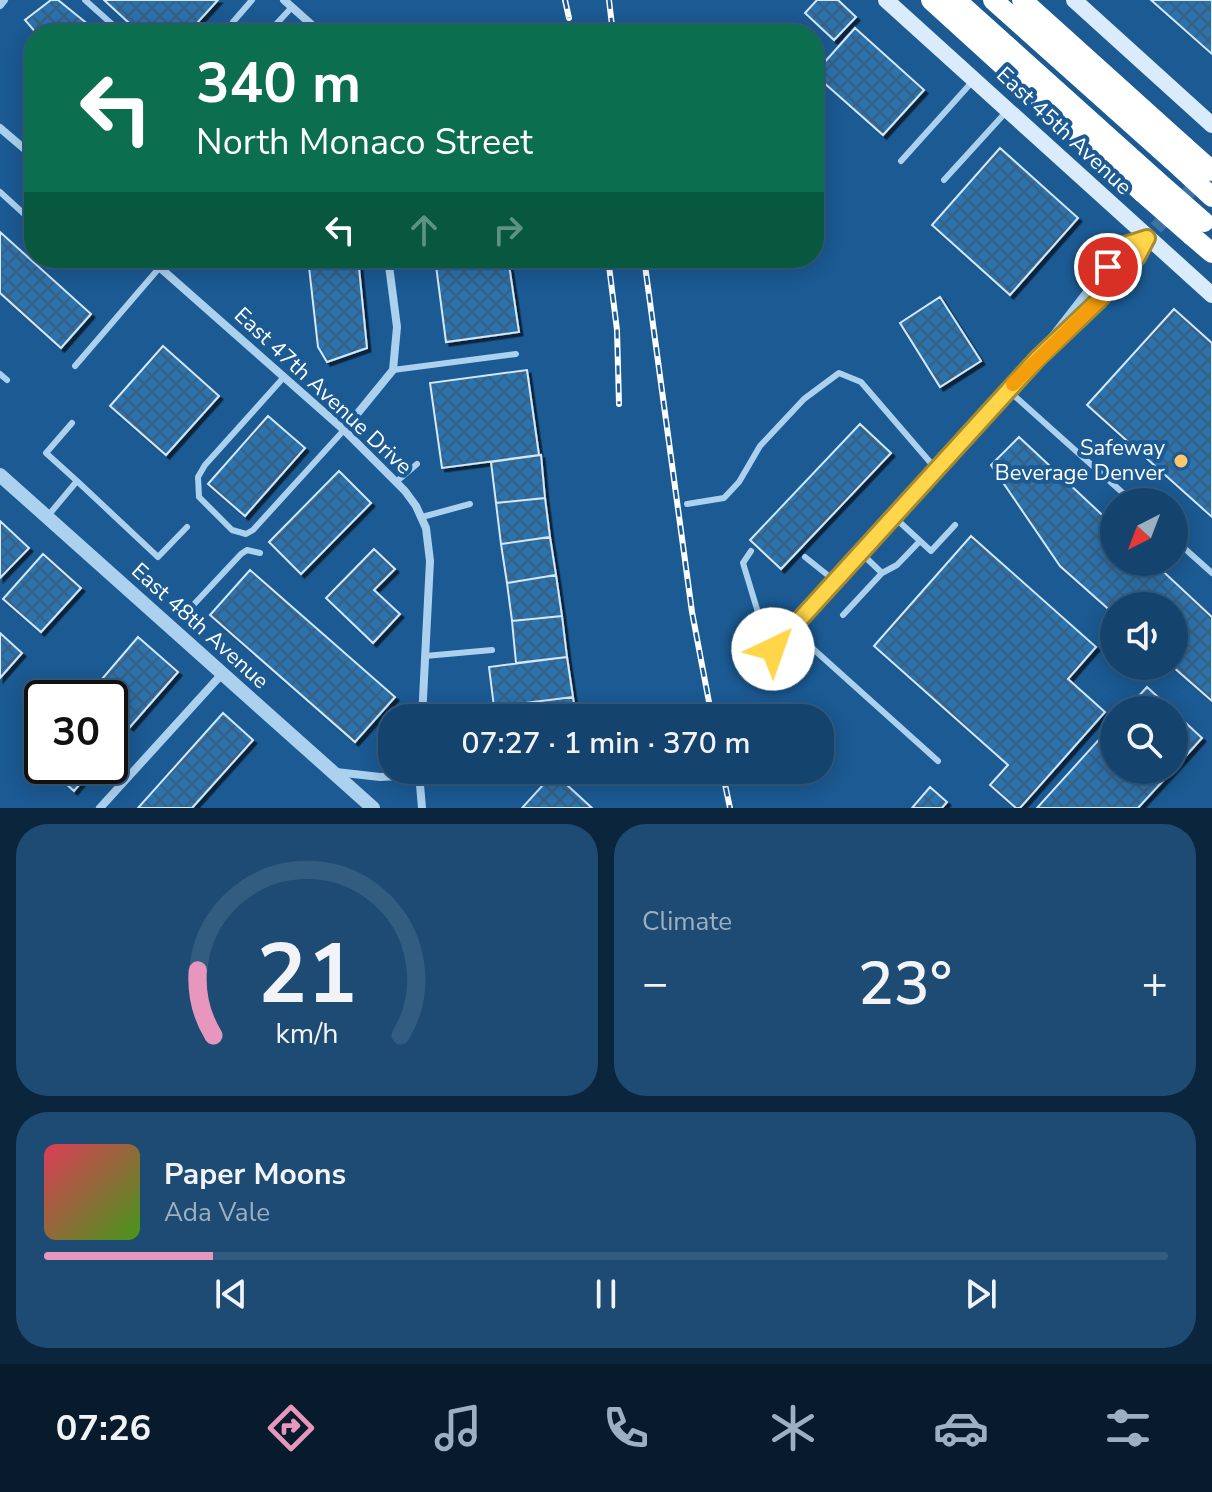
<!DOCTYPE html>
<html lang="en">
<head>
<meta charset="utf-8">
<style>
  :root { --surface:#14446e; --page:#1d4b73; --text:#f1f3f6; --muted:#9db0c2; --line:#335c81; --accent:#e797bd }
  body { margin:0; font-family:"Nunito Sans",sans-serif; background:var(--page); color:var(--text); height:100vh; display:flex; flex-direction:column; font-size:30px; white-space:nowrap }
  * { box-sizing:border-box; margin:0 }
  p { font-size:26px; color:var(--muted) }
  .icon { flex:none; width:44px; height:44px; fill:none; stroke:currentColor; stroke-width:2; stroke-linecap:round; stroke-linejoin:round }
  .map { position:relative; height:808px; overflow:hidden }
  .sheet { display:flex; flex-direction:column; gap:16px; padding:16px; background:#0b253c; flex:1 }
  .sheet>* { flex:none }
  .guide { position:absolute; left:24px; top:24px; width:800px; height:244px; border-radius:32px; box-shadow:0 4px 20px #0003,0 0 0 2px var(--line); background:#0b6e4f; color:#fff; overflow:hidden }
  .needle { width:52px; rotate:222deg }
  .tools { position:absolute; left:1100px; top:488px; display:grid; gap:16px }
  .tools a { display:grid; place-items:center; width:88px; height:88px; border-radius:50%; background:var(--surface); box-shadow:0 4px 20px #0003,0 0 0 2px var(--line); font-size:40px }
  .speed { position:absolute; left:24px; top:680px; display:flex; gap:16px; font-size:40px; font-weight:700; text-align:center }
  .speed>* { display:grid; place-content:center; width:104px; height:104px; border-radius:50%; background:var(--surface); box-shadow:0 4px 20px #0003,0 0 0 2px var(--line); line-height:1 }
  .speed .limit { border:4px solid #111; border-radius:12px; background:#fff; color:#111 }
  .pin { position:absolute; display:grid; place-items:center; width:68px; height:68px; color:#fff; margin:-34px; border:4px solid #fff; border-radius:50%; box-shadow:0 2px 8px #0007 }
  .me { position:absolute; width:88px; margin:-44px; rotate:42deg; stroke-linejoin:round; filter:drop-shadow(0 0 6px #0008) }
  .turn { display:flex; align-items:center; gap:28px; height:168px; padding:0 40px; font-size:36px }
  .turn .icon { width:104px; height:104px; stroke-width:2.5 }
  .turn b { display:block; font-size:56px; line-height:68px }
  .lanes { display:flex; align-items:center; height:76px; padding:0 40px; background:#0003; justify-content:center; gap:40px; direction:ltr }
  .lanes .off { opacity:.35 }
  .big { font-size:60px; font-weight:600; line-height:1.1 }
  .sheet .card { flex:1; display:flex; flex-direction:column; justify-content:center; gap:12px; min-width:0; padding:0 28px; border-radius:32px; background:var(--page) }
  .sheet .dial { align-items:center; gap:0 }
  .dial svg { height:208px; overflow:visible; fill:none; stroke:var(--line); stroke-width:7; stroke-linecap:round; text-anchor:middle }
  .dial text { fill:var(--text); stroke:none }
  .song { display:flex; align-items:center; gap:24px }
  .cover { width:96px; height:96px; border-radius:12px; background:linear-gradient(135deg,hsl(350 70% 55%),hsl(100 70% 35%)) }
  .played { height:8px; border-radius:4px; background:linear-gradient(90deg,var(--accent) 15%,var(--line) 15%) }
  .keys { display:flex; justify-content:space-around; direction:ltr }
  .heat { display:flex; justify-content:space-between; align-items:center; font-size:44px; direction:ltr }
  .sheet .tiles { flex:1; display:grid; gap:16px; grid-template-columns:1fr 1fr }
  .card:last-child { grid-column:span 2 }
  .trip { position:absolute; left:378px; top:704px; width:456px; height:80px; border-radius:32px; background:var(--surface); box-shadow:0 4px 20px #0003,0 0 0 2px var(--line); font-weight:600; line-height:80px; text-align:center }
  .dock { display:flex; height:128px; justify-content:space-around; align-items:center; background:#081b2c; color:var(--muted) }
  .dock .icon { width:56px; height:56px }
  .dock .on { color:var(--accent) }
  .dock b { font-size:36px; color:var(--text) }
  .map>svg:first-child { display:block }
</style>
</head>
<body>
<div class="map">
<svg width="1212" height="808" viewBox="0 0 1212 808">
  <defs>
    <pattern id="building-cross-hatch" width="8" height="8" patternUnits="userSpaceOnUse" patternTransform="scale(2)"><rect width="8" height="8" fill="#2a73b1"/><path d="M0 0l8 8M0 8l8-8" fill="none" stroke="#3d5e79"/></pattern>
    <filter id="shadow"><feDropShadow dx="3.5" dy="3.5" stdDeviation="0" flood-color="#0009"/></filter>
  </defs>
  <rect width="100%" height="100%" fill="#1b5a93"/>
  <path fill="url(#building-cross-hatch)" stroke="#d3e8fb" stroke-width="2" filter="url(#shadow)" d="M51 0H58L100 34H37L25 20Z
    M104 0H218L187 34H141Z
    M817 0H838L856 17 834 40 805 13Z
    M1151 0H1212V54Z
    M855 28 924 90 883 135 814 74Z
    M1000 148 1078 218 1010 295 932 225Z
    M0 232 91 314 61 348 0 293Z
    M308 258H358L367 348 327 362 318 347Z
    M435 258H508L519 332 446 342Z
    M940 297 981 361 940 387 900 323Z
    M1174 309 1212 343V517L1087 405Z
    M163 346 219 396 166 455 110 406Z
    M527 370 539 455 442 468 430 383Z
    M268 416 305 448 245 516 208 484Z
    M860 424 891 453 781 569 750 540Z
    M1019 437 1114 526V562H1153L1212 617V701L1172 666 1174 606H1114V614L1060 566 991 465Z
    M541 455 545 498 496 503 491 462Z
    M339 471 371 503 301 574 269 542Z
    M545 498 550 537 501 544 496 503Z
    M0 521 29 548 0 578Z
    M971 536 1096 647 1068 679 1105 712 1020 808H1016L990 785 1008 765 874 646Z
    M550 537 556 575 507 583 501 544Z
    M374 549 395 569 374 590 400 614 373 643 326 598Z
    M43 554 81 588 41 632 3 599Z
    M250 570 395 697 355 742 210 615Z
    M556 575 562 616 512 621 507 583Z
    M562 616 567 657 516 663 512 621Z
    M0 633 22 653 0 678Z
    M138 637 178 672 130 727 110 710V698H97L90 693Z
    M567 657 573 697 494 707 489 667Z
    M1147 687 1172 710H1126Z
    M573 697 576 718H495L494 707Z
    M1174 712 1202 738 1174 769Z
    M223 713 253 740 192 808H138Z
    M1114 723V770H1173L1138 808H1037Z
    M46 766H95L74 791Z
    M554 773 592 808H522Z
    M930 787 947 802 942 808H912Z"/>
  <g fill="none" stroke-linecap="round" stroke-linejoin="round">
    <path stroke="#3d73a3" stroke-width="14" stroke-dasharray="14 7" stroke-linecap="butt" d="M1156 228 1201 179"/>
    <path stroke="#acd1ef" stroke-width="6" d="M85 0 123 34
      M233 34V22L252 0
      M267 34 292 7
      M901 161 972 82
      M944 180 1006 112
      M0 192 34 223
      M75 366 160 267
      M393 370 516 354
      M0 374 7 380
      M284 377 205 465 198 477 199 497 232 530 246 534 253 530 344 430
      M1008 390 1133 502
      M72 423 46 453 77 481
      M396 482 417 464
      M687 504 724 498 739 482 760 446 804 399 839 373 861 382 936 469
      M893 516 931 551 955 525
      M47 517 77 481 158 557 187 527
      M422 517 470 504
      M1174 539 1212 573
      M751 551 743 563 763 629 779 643
      M805 557 835 581
      M882 573 897 565 920 541
      M843 615 882 573 861 553
      M183 616 241 554 247 550 260 553
      M791 629 938 761
      M425 656 492 650"/>
    <path stroke="#acd1ef" stroke-width="8" d="M284 0 322 34
      M0 5 4 0
      M0 128 34 157
      M149 258 344 430 405 491 416 506 426 528 430 561 422 718
      M1042 350 1121 248 1147 238
      M344 430 393 370 397 327 388 258
      M773 649 1038 358 1099 300 1137 257 1147 238
      M336 772 380 777 419 775
      M419 773 422 808
      M100 808 221 675"/>
    <path stroke="#acd1ef" stroke-width="14" d="M0 475 373 808"/>
    <path stroke="#daebfb" stroke-width="16" d="M886 0 1212 295
      M1074 0 1212 125"/>
    <path stroke="#fff" stroke-width="20" d="M931 0 1143 193
      M956 0 1155 179
      M993 0 1172 160
      M1022 0 1184 146
      M1192 236 1212 253"/>
    <g stroke="#fff" stroke-width="6">
      <path id="rail" d="M565 0 569 18
        M609 0 613 34
        M608 258 617 330 619 404
        M644 258 692 612 712 718
        M722 770 730 808"/>
    </g>
    <use href="#rail" stroke="#1b5a93" stroke-width="3" stroke-dasharray="9" stroke-linecap="butt"/>
    <path stroke="#fff" stroke-width="20" d="M1184 146 1212 171
      M1172 160 1212 197
      M1155 179 1204 222
      M1143 193 1192 236"/>
  </g>
  <g fill="none" stroke-linecap="round" stroke-linejoin="round">
    <g stroke="#a68a30" stroke-width="20">
      <path id="route" d="M773 649 1038 358 1099 300 1137 257 1147 238 1125 245 1108 267"/>
    </g>
    <use href="#route" stroke="#ffd54a" stroke-width="14"/>
    <path stroke="#f59e0b" stroke-width="14" d="M1013 384 1100 299"/>
  </g>
  <circle fill="#ffc76a" stroke="#1b5a93" stroke-width="3" cx="1181" cy="461" r="8"/>
  <g text-anchor="middle" dominant-baseline="central" stroke-width="8" stroke-linejoin="round" paint-order="stroke">
    <g font-size="22" fill="#fff" stroke="#1b5a93">
      <text transform="translate(1064 131) rotate(43)">East 45th Avenue</text>
      <text transform="translate(323 391) rotate(43)">East 47th Avenue Drive</text>
      <text transform="translate(200 626) rotate(42)">East 48th Avenue</text>
    </g>
    <g font-size="22" fill="#fff" stroke="#1b5a93" text-anchor="end">
      <text x="1165" y="448">Safeway<tspan x="1165" dy="25">Beverage Denver</tspan></text>
    </g>
  </g>
</svg>
<div class="tools">
<a><svg class="needle" viewBox="-14 -14 28 28"><path d="M0-13l5 13h-10z" fill="#e53935"/><path d="M0 13l5-13h-10z" fill="#9db0c2"/></svg></a>
<a><svg class="icon" aria-label="sound" viewBox="0 0 24 24"><path d="M4 9h4l5-4v14l-5-4H4zM17 9q2 3 0 6"/></svg></a>
<a><svg class="icon" aria-label="search" viewBox="0 0 24 24"><circle cx="10" cy="10" r="6"/><path d="M15 15l6 6"/></svg></a>
</div>
<div class="speed"><div class="limit">30</div></div>
<div class="pin" style="left:1108px;top:267px;background:#d93025"><svg class="icon" aria-label="arrive" viewBox="0 0 24 24"><path d="M6 21V4h12l-3 4 3 4H6"/></svg></div>
<svg class="me" style="left:773px;top:649px" viewBox="-20 -20 40 40"><circle r="19" fill="#fff"/><path d="M0-13L10 11 0 6-10 11z" fill="#ffd54a"/></svg>
<div class="trip">07:27 · 1 min · 370 m</div>
<div class="guide">
<div class="turn"><svg class="icon" aria-label="left" viewBox="0 0 24 24"><path d="M17 20v-9H6M10 6l-5 5 5 5"/></svg><div><b>340 m</b>North Monaco Street</div></div>
<div class="lanes"><svg class="icon" aria-label="left" viewBox="0 0 24 24"><path d="M17 20v-9H6M10 6l-5 5 5 5"/></svg><svg class="icon off" aria-label="ahead" viewBox="0 0 24 24"><path d="M12 20V5M6 11l6-6 6 6"/></svg><svg class="icon off" aria-label="right" viewBox="0 0 24 24"><path d="M7 20v-9h11M14 6l5 5-5 5"/></svg></div>
</div>
</div>
<section class="sheet">
<div class="tiles">
<div class="card dial"><svg viewBox="0 0 100 80">
<path d="M14 69A42 42 0 1 1 86 69"/>
<path d="M14 69A42 42 0 0 1 8 44" stroke="#e797bd"/>
<text x="50" y="56" font-size="32" font-weight="700">21</text>
<text x="50" y="72" font-size="11">km/h</text>
</svg></div>
<div class="card"><p>Climate</p>
<div class="heat"><a>−</a><b class="big">23°</b><a>+</a></div>
</div>
<div class="card">
<div class="song"><i class="cover"></i><div><b>Paper Moons</b><p>Ada Vale</p></div></div>
<div class="played"></div>
<div class="keys"><svg class="icon" aria-label="previous" viewBox="0 0 24 24"><path d="M18 5L8 12l10 7zM5 5v14"/></svg><svg class="icon" aria-label="pause" viewBox="0 0 24 24"><path d="M8 5v14M16 5v14"/></svg><svg class="icon" aria-label="next" viewBox="0 0 24 24"><path d="M6 5l10 7-10 7zM19 5v14"/></svg></div>
</div>
</div>
</section>
<nav class="dock">
<b>07:26</b>
<svg class="icon on" aria-label="directions" viewBox="0 0 24 24"><path d="M12 3l9 9-9 9-9-9zM9 14v-3h6M13 9l2 2-2 2"/></svg>
<svg class="icon" aria-label="music" viewBox="0 0 24 24"><path d="M9 18V5l10-2v13"/><circle cx="6" cy="18" r="3"/><circle cx="16" cy="16" r="3"/></svg>
<svg class="icon" aria-label="phone" viewBox="0 0 24 24"><path d="M5 4h4l2 5-3 2q2 4 5 5l2-3 5 2v4C11 20 4 13 5 4z"/></svg>
<svg class="icon" aria-label="climate" viewBox="0 0 24 24"><path d="M12 3v18M4 7l16 10M4 17L20 7"/></svg>
<svg class="icon" aria-label="car" viewBox="0 0 24 24"><path d="M5 17H2v-5l4-1 3-4h7l3 4 3 1v5h-3M9 17h6M6 11h13"/><circle cx="7" cy="17" r="2"/><circle cx="17" cy="17" r="2"/></svg>
<svg class="icon" aria-label="filters" viewBox="0 0 24 24"><path d="M4 7h16M4 17h16"/><circle cx="9" cy="7" r="2"/><circle cx="15" cy="17" r="2"/></svg>
</nav>
</body>
</html>
